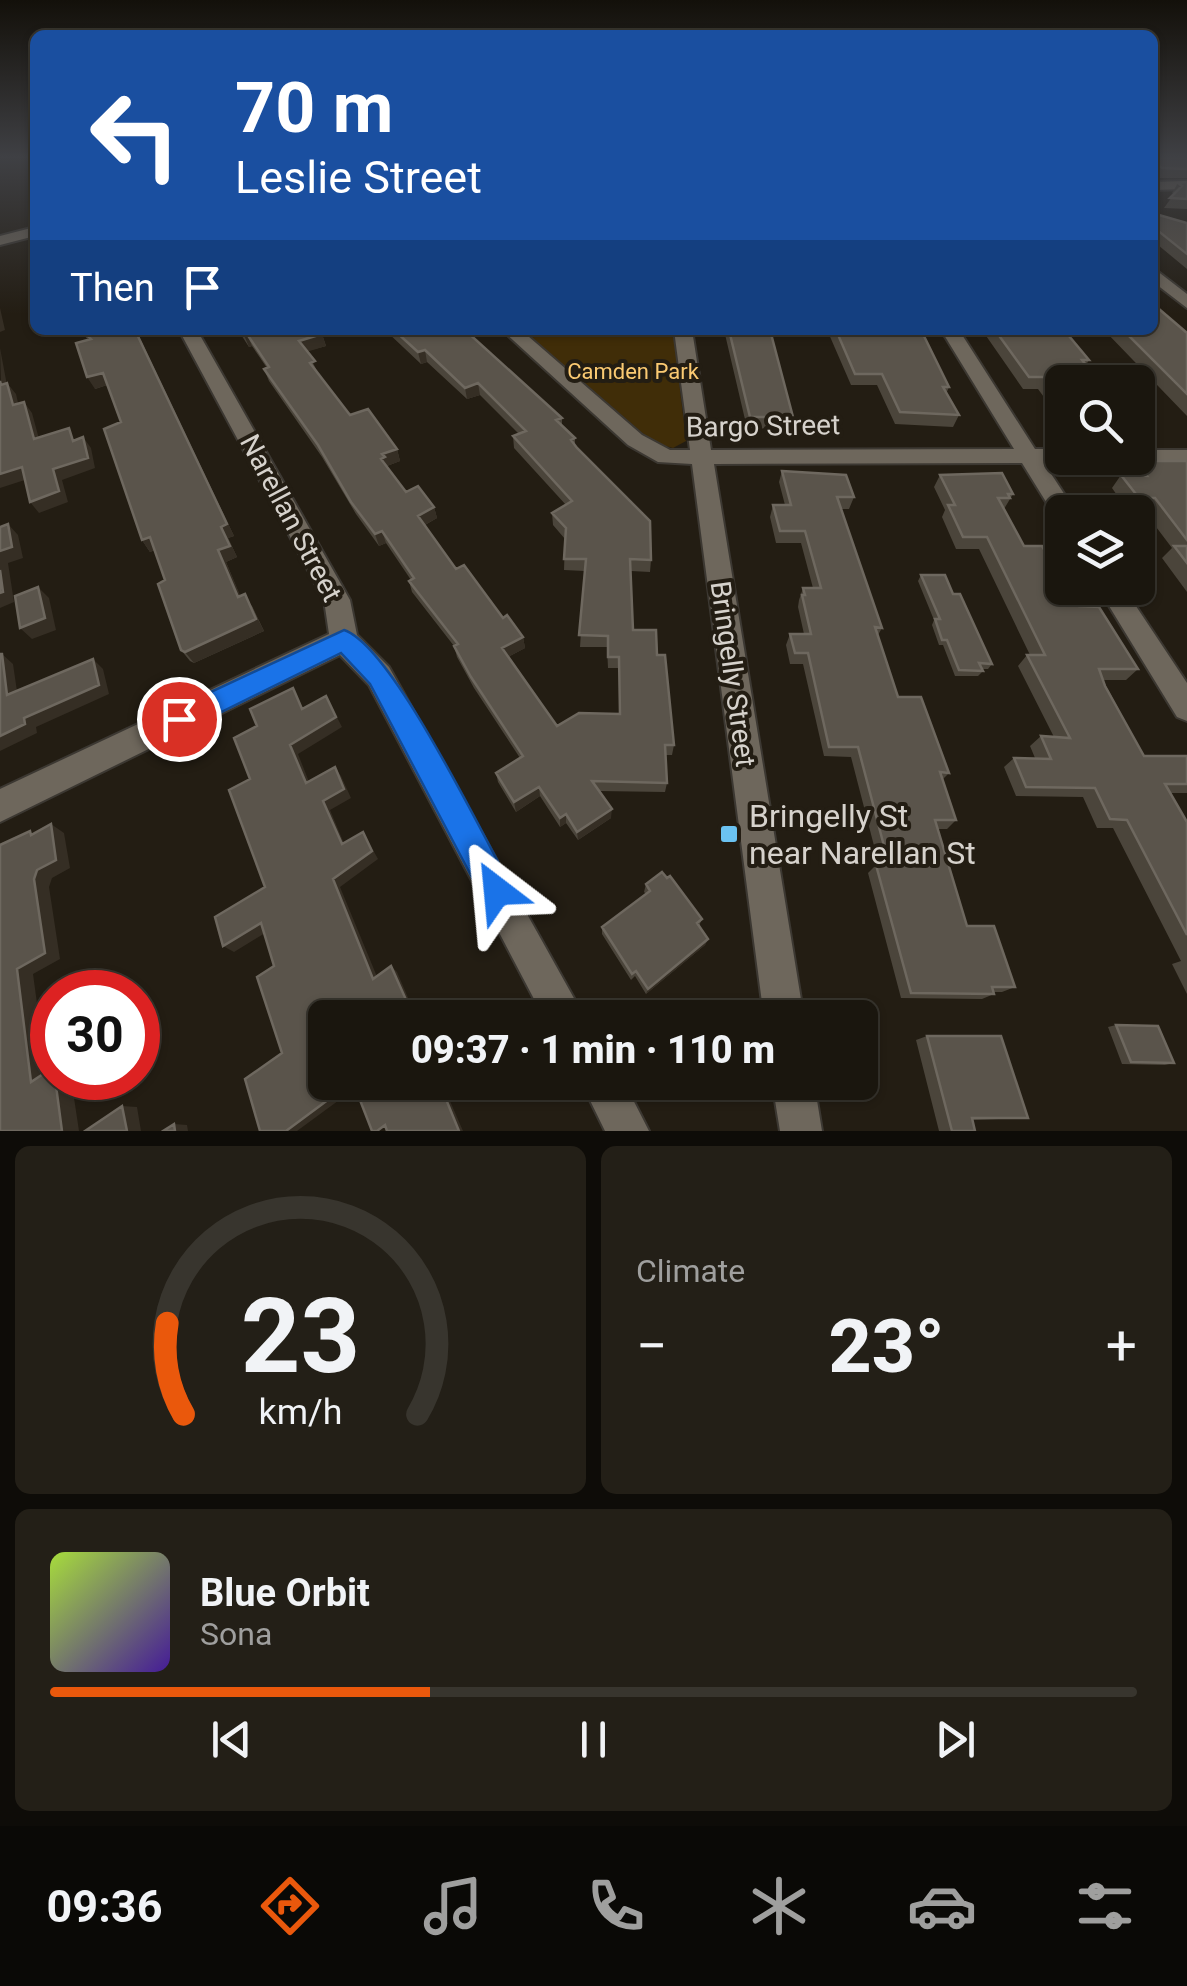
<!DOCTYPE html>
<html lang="en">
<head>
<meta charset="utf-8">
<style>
  :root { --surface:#1a160e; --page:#231f17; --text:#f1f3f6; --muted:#9f9f9e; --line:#38352e; --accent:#ea580c }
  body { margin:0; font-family:Roboto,sans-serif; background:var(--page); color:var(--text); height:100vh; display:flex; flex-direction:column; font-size:38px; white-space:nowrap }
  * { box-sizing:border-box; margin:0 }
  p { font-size:32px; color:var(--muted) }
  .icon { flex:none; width:55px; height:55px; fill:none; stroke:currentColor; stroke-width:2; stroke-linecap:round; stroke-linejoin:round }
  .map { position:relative; height:1131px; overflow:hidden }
  .details { display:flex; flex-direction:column; gap:15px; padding:15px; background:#0e0c08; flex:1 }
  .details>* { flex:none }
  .banner { position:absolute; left:30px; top:30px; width:1128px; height:305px; border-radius:15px; box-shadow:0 2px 8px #0004,0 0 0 2px var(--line); background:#1a4fa0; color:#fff; overflow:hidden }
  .fabs { position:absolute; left:1045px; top:365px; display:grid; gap:20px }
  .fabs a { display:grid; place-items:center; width:110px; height:110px; border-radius:15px; background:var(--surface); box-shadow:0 2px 8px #0004,0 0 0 2px var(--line); font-size:50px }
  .speed { position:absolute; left:30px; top:970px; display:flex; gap:20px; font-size:50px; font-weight:700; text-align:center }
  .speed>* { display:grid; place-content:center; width:130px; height:130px; border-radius:50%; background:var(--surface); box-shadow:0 2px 8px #0004,0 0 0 2px var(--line); line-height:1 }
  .speed .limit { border:15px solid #d22; background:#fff; color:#111 }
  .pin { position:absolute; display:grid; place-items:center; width:85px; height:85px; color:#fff; margin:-42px; border:5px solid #fff; border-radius:50%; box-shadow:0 2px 10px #0007 }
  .me { position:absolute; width:110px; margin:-55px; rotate:331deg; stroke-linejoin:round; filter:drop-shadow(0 0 8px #0008) }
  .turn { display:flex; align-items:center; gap:35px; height:210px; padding:0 40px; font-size:45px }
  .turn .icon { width:130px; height:130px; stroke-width:2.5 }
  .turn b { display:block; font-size:70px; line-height:85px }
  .then { display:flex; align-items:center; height:95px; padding:0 40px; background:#0003; gap:20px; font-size:38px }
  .big { font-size:75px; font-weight:800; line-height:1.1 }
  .details .widget { flex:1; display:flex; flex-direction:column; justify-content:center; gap:15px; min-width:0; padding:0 35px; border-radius:15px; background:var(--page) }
  .details .dial { align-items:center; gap:0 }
  .dial svg { height:260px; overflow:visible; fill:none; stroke:var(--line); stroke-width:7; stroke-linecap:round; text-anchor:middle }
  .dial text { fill:var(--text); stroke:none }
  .song { display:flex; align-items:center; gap:30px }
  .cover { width:120px; height:120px; border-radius:15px; background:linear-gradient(135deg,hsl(80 70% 55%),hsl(260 70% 35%)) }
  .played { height:10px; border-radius:5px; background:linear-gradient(90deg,var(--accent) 35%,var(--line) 35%) }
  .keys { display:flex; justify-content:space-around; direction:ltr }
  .heat { display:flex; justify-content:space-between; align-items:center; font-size:55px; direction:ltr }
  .details .tiles { flex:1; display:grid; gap:15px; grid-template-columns:1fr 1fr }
  .widget:last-child { grid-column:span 2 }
  .trip { position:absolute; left:308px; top:1000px; width:570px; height:100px; border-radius:15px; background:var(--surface); box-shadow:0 2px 8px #0004,0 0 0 2px var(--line); font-weight:800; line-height:100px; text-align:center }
  .tab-bar { display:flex; height:160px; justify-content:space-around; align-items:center; background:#0a0906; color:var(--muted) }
  .tab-bar .icon { width:70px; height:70px }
  .tab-bar .active { color:var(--accent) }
  .tab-bar b { font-size:45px; color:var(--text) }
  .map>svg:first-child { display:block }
</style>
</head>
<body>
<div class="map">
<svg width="1187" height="1131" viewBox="0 0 1187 1131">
  <rect width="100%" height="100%" fill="#231d13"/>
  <path fill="#402d08" d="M523 330H673L686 441 673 448 654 443Z"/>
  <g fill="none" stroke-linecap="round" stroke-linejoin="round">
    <g stroke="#3c3832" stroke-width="4">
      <path id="minor" d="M1187 181V189L1152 190V182Z
        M35 227V236L0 245V236Z
        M1152 267 1187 294V308L1152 281Z
        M179 330H197L350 600 357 635 389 667 585 1018H544L369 685 340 655 0 822V789L329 634 324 600Z
        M502 330H521L642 435 670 450H690L674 330H692L711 450 1014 449 941 330H959L1035 449H1062V458H1072L1062 463H1044L1076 512H1062V520L1056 518 1022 463 714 464 804 1018H764L692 464 658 462 628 445Z
        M1138 450H1187V464L1130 462 1128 458H1138Z
        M1098 588H1124L1187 683V721L1177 717Z
        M581 1082H624L649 1131H605Z
        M772 1082H814L822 1131H780Z"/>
    </g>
    <use href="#minor" fill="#6e675c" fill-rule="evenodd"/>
  </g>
  <path fill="#4b453b" d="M1152 156H1187V178H1157L1152 174Z
    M1187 182V209L1164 208 1174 194 1172 193 1178 183Z
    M1152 213 1187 223V269L1152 240Z
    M80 330H136L234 536 228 538 237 557 226 562 240 596 252 606 264 631 194 663 190 661 181 650 165 580 155 550 150 552 142 540 121 422 107 385 95 389 88 340Z
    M238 330H319L322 334 326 346 307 351 318 373 350 415 397 449 400 461 387 466 406 492 434 507 437 518 425 525 456 569 523 637 525 648 508 657 557 726 619 714V668H608L607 647H580L585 571 564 570 565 539 553 525 552 513 566 505 514 448 513 436 519 434 480 395 467 399 427 362 421 364 385 330H465L562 418V426L575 438V445L651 560 650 572 631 571 633 630 657 655 674 745 672 755H666L667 783 665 792 599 791 611 818 578 840 566 823 560 827 540 796 516 812 498 782 496 773 520 758 474 688 457 657 454 646 412 592 409 581 411 580 386 543 379 546 356 514 322 457 269 381 264 369 267 368 252 346 249 347Z
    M724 330H770L793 417 790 429 747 428Z
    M821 330H921L949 387 946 394 959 415 953 427 895 424 877 385H851L828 332H822Z
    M982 330H1064L1089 360 1086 365 1062 382V405L1049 404 1038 389H1023Z
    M1104 330H1152L1187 333V416Z
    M1136 461H1187V592L1162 558 1172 548 1144 511H1128L1112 488 1121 475H1127L1126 473Z
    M782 471 854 497 849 509H841L882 628 878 635 898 697 949 773 942 780 956 820 947 829H938L967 926 1015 987 1002 992H994V994L982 999 901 998 868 873 876 865H879L851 757 824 756 803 664H790L786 645 790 634H804L798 607 799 600 803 588H813L801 543H776L770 517 773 505H785L779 482Z
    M940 475 1013 494 1004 509 1024 546 1138 669 1126 680H1103L1144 756H1187V793H1171L1187 822V994L1172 964 1181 961 1113 828H1097L1083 797 1016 796 1004 767 1014 758H1035L1030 746 1041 736 1054 737 1018 666 1027 655H1030L979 549H956L942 517 945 510 934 487Z
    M921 575 953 594 992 664 988 669H982L983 671 978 676H955L943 645H939L932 625 934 620 918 581Z
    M646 884 702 919 699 926 708 939 705 945 646 994 635 976 631 980 602 934V927L646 894 644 892Z
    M1116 1025 1174 1063 1165 1065 1122 1064 1108 1027Z
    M927 1036 1028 1118 973 1120 975 1131H939L916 1040Z"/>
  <path fill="#352e24" d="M0 308 5 330 0 332Z
    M135 330 234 536 228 538 237 557 226 562 246 609 238 597 218 550Z
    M247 334 252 346 249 347 244 335Z
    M322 334 326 346 303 353 299 341Z
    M0 348 9 396 1 385Z
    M425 350 427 362 421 364 418 352Z
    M103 373 110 384 95 389 87 377Z
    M7 383 16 394 21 416 13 405Z
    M478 383 480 395 467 399 465 388Z
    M24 402 32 413 42 450 34 439Z
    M83 437 91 448 95 468 62 480 68 502 39 513 30 502 53 469Z
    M397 449 400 461 387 466 381 459 382 454Z
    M22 467 31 478 0 488V474Z
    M434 507 437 518 421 527 418 516Z
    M8 524 18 535 23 558 8 563 14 602 0 608V551Z
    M382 531 386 543 379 546 375 534Z
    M150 537 159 548 150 552 142 540Z
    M38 587 49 598 56 630 32 639 20 628Z
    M245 594 264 631 194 663 185 652Z
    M523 637 525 648 504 659 502 648Z
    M2 654 13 664 19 705 7 695Z
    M93 659 103 669 109 694 36 727 37 733 0 751V736L24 718Z
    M326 696 342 727 298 754 313 792 306 783 290 745Z
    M335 767 341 776 351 798 330 810 348 853 342 844 323 801Z
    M539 787 540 796 516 812 514 802Z
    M612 809 611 818 578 840 577 832Z
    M566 814V823L560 827V818Z
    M51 824 64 833 70 868 52 878 49 887 60 959 33 974 48 1084 31 1082 17 969 34 879Z
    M363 832 378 859 340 887 380 984 373 979 333 879Z
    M261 923 270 930 234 952 223 946Z
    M708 939 705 945 646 994 648 989Z
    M391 966 397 972 412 1007 397 1018H384Z
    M55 1078H71L79 1131H62Z
    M352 1082 361 1084 297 1131H286Z
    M439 1082H447L443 1085 463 1131H459Z
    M122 1106 137 1107 141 1131H127Z
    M174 1124 187 1125 188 1131H175Z"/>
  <path fill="#5a544b" stroke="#6e685f" stroke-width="2.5" d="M1152 156H1187V169L1162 168 1152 159Z
    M1187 182V199L1170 198 1182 186 1178 183Z
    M1152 213 1187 223V254L1152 226Z
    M1152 303 1187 333V394L1123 330H1152Z
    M82 330H135L227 524 221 527 230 546 218 550 238 597 245 594 256 619 185 652 181 650 158 584 165 580 150 537 142 540 104 429 121 422 103 373 87 377 76 343 91 339Z
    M240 330H319L322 334 299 341 315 361 310 363 350 415 368 409 397 449 382 454 385 457 381 459 406 492 418 486 434 507 418 516 456 569 464 565 503 618 507 615 523 637 502 648 557 726 579 713 620 714 619 657H608V636L579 635 586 559H564L566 528 552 513 572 501 513 436 526 431 478 383 465 388 425 350 418 352 394 330H465L562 418 556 420 575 438 571 440 577 448 650 521 651 560 630 559 633 630H656L657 655H665L674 745H665L667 783 592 781 612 809 577 832 566 814 560 818 539 787 514 802 496 773 523 756 471 677 454 646 458 644 409 581 414 578 382 531 375 534 351 502 318 445 264 369 269 367 247 334 244 335Z
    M729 330H770L793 417H750Z
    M836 330H921L949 387H943L959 415 900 412 882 374H855Z
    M995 330H1064L1089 360H1082L1100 382H1062V393H1056L1044 377H1029Z
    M0 381 1 385 7 383 13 405 24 402 34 439 69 428 73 441 83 437 88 458 53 469 59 491 30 502 22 467 0 474Z
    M1136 461H1187V540L1155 498H1139L1121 475 1147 476Z
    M782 471 846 475 854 497H837L882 628 875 627 898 697H921L949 773 940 772 956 820H935L967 926H994L1015 987H992L994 994 911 993 876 865H889L858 747H829L808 653H795L790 634H811L802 595H805L803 588H821L805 531H780L773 505H791Z
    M1002 473 1013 494H1008L1010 498H998L1024 546H1042L1062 579V588H1067L1079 606 1099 607 1138 669H1099L1105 686 1144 756H1187V784H1165L1187 822V935L1127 820 1110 819 1095 788 1026 787 1014 758 1051 759 1041 736 1070 738 1027 655H1045L987 537H963L948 505H955L940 475Z
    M8 524 12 547 0 551V527Z
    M1174 546H1187V563Z
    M0 570 3 592 0 593Z
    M921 575H945L953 594H960L992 664 979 663 983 671 959 670 947 640H942L935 619H940Z
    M38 587 45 618 20 628 15 596Z
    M0 654H2L7 695 93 659 99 685 24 718 25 724 0 736Z
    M293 688 302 709 326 696 336 717 290 745 306 783 335 767 344 789 323 801 342 844 363 832 372 851 333 879 373 979 391 966 407 1002 384 1018H325V1082H352L286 1131H260L245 1079 282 1053 257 977 274 966 261 923 223 946 215 917 265 887 229 790 250 779 234 738 257 726 250 709Z
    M51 824 56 860 37 870 34 879 45 953 17 969 31 1082 52 1068V1078H55L62 1131H0V845L30 831 31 835Z
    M662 872 667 878 670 876 702 919 697 923 708 939 648 989 636 971 632 974 602 927 650 891 646 884Z
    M1116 1025 1158 1026 1174 1063 1131 1062Z
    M927 1036H1001L1028 1118H972L975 1131H952Z
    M353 1082H439L459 1131H387L385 1125 377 1131H372Z
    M122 1106 127 1131H85Z
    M174 1124 175 1131H163Z"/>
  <linearGradient id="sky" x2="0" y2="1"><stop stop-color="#13100a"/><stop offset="0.5" stop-color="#3f4044"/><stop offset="1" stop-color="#3f4044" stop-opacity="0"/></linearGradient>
  <rect width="1187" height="314" fill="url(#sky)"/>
  <path fill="#1a73e8" stroke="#114b97" stroke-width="2.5" d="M344 630C392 646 479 829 508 880L513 891 508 902 497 907 485 902 370 684 341 653 189 728 179 732 170 728 166 719 170 711Z"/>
  <rect fill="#6bc3f2" stroke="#231d13" stroke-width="4" x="719" y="824" width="20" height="20" rx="5"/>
  <g text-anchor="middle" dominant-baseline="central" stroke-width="8" stroke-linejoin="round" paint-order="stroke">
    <g font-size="22" fill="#fbca72" stroke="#231d13">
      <text x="633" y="371">Camden Park</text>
    </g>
    <g font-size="28" fill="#d6d2cc" stroke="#231d13">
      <text transform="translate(763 426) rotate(-1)">Bargo Street</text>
      <text transform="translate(291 518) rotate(62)">Narellan Street</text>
      <text transform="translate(733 674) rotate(82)">Bringelly Street</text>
    </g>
    <g font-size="32" fill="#d6d2cc" stroke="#231d13" text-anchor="start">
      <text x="749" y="816">Bringelly St<tspan x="749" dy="37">near Narellan St</tspan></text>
    </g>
  </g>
</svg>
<div class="fabs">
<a><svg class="icon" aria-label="search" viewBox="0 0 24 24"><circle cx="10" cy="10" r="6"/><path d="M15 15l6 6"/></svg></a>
<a><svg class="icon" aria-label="layers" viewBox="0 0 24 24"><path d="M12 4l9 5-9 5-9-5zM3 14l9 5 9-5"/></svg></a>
</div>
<div class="speed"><div class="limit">30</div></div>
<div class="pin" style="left:179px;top:719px;background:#d93025"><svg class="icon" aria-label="arrive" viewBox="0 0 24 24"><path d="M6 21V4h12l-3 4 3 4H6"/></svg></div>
<svg class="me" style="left:497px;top:891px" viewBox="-20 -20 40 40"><path d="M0-17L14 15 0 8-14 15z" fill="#1a73e8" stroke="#fff" stroke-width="4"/></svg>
<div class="trip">09:37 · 1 min · 110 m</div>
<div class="banner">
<div class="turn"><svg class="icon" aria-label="left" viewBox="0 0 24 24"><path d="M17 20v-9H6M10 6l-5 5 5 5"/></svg><div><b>70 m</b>Leslie Street</div></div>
<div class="then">Then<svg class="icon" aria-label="arrive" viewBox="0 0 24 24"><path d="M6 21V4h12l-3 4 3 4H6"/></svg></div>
</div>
</div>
<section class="details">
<div class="tiles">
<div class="widget dial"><svg viewBox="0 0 100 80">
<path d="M14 69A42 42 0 1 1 86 69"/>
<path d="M14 69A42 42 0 0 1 9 41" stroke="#ea580c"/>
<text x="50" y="56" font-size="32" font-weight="700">23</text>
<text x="50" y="72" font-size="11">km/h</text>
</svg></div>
<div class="widget"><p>Climate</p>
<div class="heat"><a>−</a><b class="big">23°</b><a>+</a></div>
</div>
<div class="widget">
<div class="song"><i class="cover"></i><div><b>Blue Orbit</b><p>Sona</p></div></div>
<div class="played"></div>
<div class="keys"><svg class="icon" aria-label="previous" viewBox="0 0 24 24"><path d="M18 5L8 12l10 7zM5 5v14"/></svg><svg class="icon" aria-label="pause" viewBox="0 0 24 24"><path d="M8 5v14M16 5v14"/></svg><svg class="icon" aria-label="next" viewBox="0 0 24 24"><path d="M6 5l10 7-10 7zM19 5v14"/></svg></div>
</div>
</div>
</section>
<nav class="tab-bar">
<b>09:36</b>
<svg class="icon active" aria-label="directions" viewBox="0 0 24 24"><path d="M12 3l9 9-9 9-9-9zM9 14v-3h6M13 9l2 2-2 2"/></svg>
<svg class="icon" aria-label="music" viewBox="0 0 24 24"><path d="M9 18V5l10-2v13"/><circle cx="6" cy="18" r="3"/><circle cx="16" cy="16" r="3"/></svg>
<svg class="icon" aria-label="phone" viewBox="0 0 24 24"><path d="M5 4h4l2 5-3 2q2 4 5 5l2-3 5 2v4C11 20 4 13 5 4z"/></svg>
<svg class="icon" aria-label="climate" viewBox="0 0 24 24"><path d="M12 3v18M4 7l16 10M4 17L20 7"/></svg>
<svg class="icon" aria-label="car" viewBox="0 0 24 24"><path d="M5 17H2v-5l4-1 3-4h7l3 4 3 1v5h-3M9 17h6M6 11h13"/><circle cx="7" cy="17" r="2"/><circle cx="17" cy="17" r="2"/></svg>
<svg class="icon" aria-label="filters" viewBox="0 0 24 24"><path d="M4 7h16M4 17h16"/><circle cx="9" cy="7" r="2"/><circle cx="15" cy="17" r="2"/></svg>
</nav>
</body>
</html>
